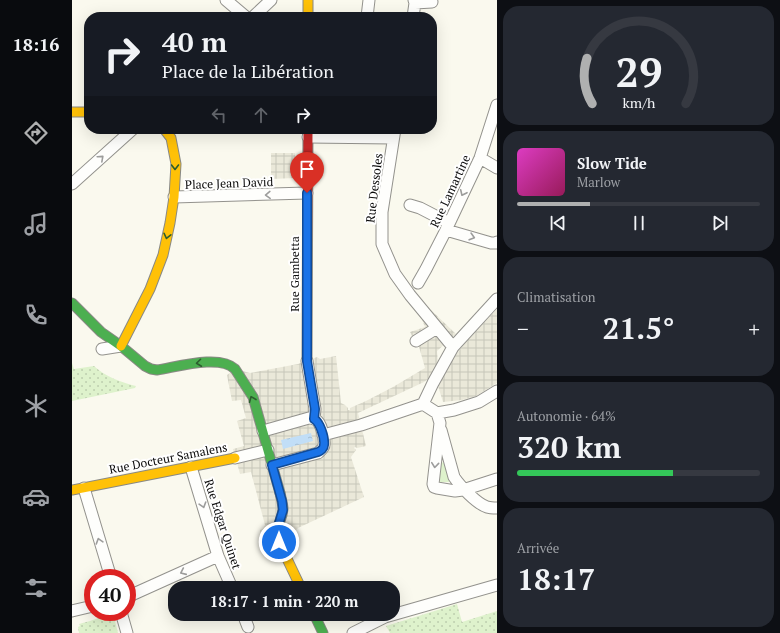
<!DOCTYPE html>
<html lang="fr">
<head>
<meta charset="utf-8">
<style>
  :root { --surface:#171b24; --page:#242831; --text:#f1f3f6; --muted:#9ea1a6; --line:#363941; --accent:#afb0b0 }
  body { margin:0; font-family:"PT Serif",serif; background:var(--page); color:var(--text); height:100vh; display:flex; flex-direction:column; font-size:15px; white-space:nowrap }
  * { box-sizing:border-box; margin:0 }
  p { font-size:13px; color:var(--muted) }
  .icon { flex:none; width:22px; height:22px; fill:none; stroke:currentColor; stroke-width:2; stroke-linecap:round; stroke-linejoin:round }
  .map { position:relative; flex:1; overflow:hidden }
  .panel { display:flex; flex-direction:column; gap:6px; padding:6px; background:#0d0f14; width:283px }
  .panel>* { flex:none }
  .top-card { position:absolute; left:12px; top:12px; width:353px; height:122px; border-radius:16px; box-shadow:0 4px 16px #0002; background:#171b24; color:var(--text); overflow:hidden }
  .speed { position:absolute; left:12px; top:569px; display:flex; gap:8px; font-size:20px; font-weight:700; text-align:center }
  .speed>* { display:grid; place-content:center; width:52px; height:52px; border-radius:50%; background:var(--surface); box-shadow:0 4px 16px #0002; line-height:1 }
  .speed .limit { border:6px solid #d22; background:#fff; color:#111 }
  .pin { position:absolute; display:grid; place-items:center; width:34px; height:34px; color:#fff; margin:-41px -17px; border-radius:50% 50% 50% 0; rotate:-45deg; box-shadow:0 0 4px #0007 }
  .pin .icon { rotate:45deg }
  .me { position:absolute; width:44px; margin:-22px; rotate:0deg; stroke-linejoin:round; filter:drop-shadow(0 0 3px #0008) }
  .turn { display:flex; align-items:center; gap:14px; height:84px; padding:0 12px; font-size:18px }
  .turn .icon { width:52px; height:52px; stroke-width:2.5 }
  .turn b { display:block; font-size:28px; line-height:34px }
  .lanes { display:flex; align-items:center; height:38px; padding:0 12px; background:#0003; justify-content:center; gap:20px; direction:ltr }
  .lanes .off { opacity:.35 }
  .big { font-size:30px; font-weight:600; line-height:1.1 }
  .panel .widget { flex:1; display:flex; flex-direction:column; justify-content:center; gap:6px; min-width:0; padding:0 14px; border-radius:16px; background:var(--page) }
  .panel .dial { align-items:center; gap:0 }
  .dial svg { height:104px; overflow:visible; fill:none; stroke:var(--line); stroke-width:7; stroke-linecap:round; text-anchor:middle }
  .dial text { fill:var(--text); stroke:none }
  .song { display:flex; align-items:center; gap:12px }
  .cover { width:48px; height:48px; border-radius:6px; background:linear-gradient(135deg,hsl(310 70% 55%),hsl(330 70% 35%)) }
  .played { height:4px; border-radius:2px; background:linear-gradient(90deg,var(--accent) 30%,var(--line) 30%) }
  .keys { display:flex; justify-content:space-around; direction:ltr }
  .heat { display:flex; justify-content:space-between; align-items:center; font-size:22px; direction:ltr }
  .charge { height:6px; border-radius:3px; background:linear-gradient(90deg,#34c759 64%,var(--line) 0) }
  .trip { position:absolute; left:96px; top:581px; width:232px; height:40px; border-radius:16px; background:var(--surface); box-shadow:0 4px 16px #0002; font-weight:600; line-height:40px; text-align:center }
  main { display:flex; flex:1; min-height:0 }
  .tab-bar { display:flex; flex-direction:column; width:72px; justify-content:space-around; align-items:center; background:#090b0e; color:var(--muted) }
  .tab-bar .icon { width:28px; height:28px }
  .tab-bar .selected { color:var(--accent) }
  .tab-bar b { font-size:18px; color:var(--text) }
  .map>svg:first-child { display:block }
</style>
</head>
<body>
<main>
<nav class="tab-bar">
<b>18:16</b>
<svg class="icon selected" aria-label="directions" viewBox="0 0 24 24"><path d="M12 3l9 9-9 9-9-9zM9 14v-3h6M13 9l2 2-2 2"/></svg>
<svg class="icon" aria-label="music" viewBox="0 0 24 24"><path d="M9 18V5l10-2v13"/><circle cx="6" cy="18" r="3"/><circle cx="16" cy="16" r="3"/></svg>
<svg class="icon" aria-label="phone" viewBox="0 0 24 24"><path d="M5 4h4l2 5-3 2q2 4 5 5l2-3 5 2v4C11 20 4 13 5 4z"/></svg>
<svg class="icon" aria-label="climate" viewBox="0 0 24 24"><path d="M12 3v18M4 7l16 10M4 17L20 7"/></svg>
<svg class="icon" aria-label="car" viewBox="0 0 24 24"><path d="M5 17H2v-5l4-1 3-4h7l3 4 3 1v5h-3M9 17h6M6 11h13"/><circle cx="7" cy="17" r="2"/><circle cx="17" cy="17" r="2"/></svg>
<svg class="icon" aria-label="filters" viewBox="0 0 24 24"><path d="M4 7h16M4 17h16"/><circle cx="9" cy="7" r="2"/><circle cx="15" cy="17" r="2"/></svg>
</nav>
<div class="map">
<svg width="425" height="633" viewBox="0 0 425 633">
  <defs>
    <pattern id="garden-dots" width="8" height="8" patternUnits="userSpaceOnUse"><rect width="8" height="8" fill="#def2cc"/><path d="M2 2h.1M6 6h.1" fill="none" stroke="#bdceae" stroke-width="1.8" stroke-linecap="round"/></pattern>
    <pattern id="plaza-grid" width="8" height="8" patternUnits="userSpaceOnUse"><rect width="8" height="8" fill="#eae8d9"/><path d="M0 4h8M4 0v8" fill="none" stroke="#c7c6b9"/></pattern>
    <pattern id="water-ripples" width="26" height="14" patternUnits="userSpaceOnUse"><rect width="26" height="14" fill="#c1def7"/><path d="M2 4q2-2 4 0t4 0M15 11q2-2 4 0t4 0" fill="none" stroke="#a4bdd2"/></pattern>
  </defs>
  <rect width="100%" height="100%" fill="#faf9ee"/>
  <path fill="#def2cc" d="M374 462 377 482H366L367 463Z"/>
  <path fill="url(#garden-dots)" d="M0 363 2 369 22 366C32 376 51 383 64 386L63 388 0 401Z
    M385 604 390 622 425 611V633H318L314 626Z
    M41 613 46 633H7L6 627 8 626 7 624 18 621Z"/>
  <path fill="url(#plaza-grid)" d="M199 153H223V178L199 179Z
    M425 309V383L404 396 390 400 371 402 366 386 382 357 397 338Z
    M359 310 384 334 365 351 366 364 358 378 352 382 286 413 294 446 285 448 283 447 282 448 284 450 279 457 292 497 226 528 219 535 217 541 218 546 215 547 204 545 200 547 192 544 188 530 191 529 193 525 179 472 168 474 161 449 172 446 165 421 174 418 169 400 160 401 155 375 163 369 178 373 226 364 245 357 248 359 264 356 269 403 273 405 276 408V410H278V408L294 401 321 387 353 368 346 343 342 340 338 332 353 327 348 315Z"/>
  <path fill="url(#water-ripples)" d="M239 433 241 441 211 449 209 440Z"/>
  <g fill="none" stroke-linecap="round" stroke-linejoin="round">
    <g stroke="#93928d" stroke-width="13">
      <path id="street" d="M154 0 174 17
        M343 3 360 2
        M181 17 199 0
        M295 17 297 0
        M341 17 343 3 342 0
        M323 129 310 212V244L323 274 338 295 381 347
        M236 137 321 138
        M408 158 425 168
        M0 184 61 129
        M102 197 235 193
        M338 205 348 208 377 223
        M374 230 419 243H424L425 242
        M346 283 354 269 374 230 408 158 425 105
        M344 341 365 328
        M30 349 49 346
        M235 361 243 409 242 419
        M351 404 361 383 381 347 425 299
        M351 404 365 413 382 410 407 402 425 391
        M365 413 368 423 361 484 362 487 365 488 383 491 391 490 425 479
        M369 430 382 477C388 486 405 504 415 507 418 508 422 508 425 508
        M191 431 237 418C240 418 242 418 244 420 249 422 253 439 252 445 252 448 249 450 246 453L200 465
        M251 435 289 425 351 404
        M163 458 196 450
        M119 467 146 556 160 588
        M12 488 39 578
        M55 597 146 556
        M0 611 21 606
        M49 612 55 633
        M171 614 176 627
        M281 633 313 617 425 585"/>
    </g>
    <g stroke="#898984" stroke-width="11">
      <path id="fast" d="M0 303 29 332 49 346 73 366 79 369 85 370C105 367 148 354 163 369L181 397 208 493
        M242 614 251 633"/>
    </g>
    <g stroke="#898984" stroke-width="11">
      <path id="slow" d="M236 0V17
        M0 112H17
        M49 346 78 289 91 255 98 223 102 197 104 164 99 138 92 129
        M0 490 163 458
        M208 493C209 498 211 504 211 509 210 523 202 525 207 542L229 588"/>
    </g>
    <g stroke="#898984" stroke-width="11">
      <path id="jam" d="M235 361 236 129"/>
    </g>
    <use href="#street" stroke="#fefefc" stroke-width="11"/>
    <use href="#fast" stroke="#4caf50" stroke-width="9"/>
    <use href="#slow" stroke="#ffc107" stroke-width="9"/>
    <use href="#jam" stroke="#c62828" stroke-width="9"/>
  </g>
  <defs><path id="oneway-chevron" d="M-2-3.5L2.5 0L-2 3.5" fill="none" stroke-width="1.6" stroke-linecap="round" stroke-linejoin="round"/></defs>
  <g stroke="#9d9d9c">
    <use href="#oneway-chevron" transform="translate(29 158) rotate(-42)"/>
    <use href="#oneway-chevron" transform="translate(391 193) rotate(115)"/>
    <use href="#oneway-chevron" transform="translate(196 195) rotate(178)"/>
    <use href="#oneway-chevron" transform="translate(400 237) rotate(16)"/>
    <use href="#oneway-chevron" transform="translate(363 465) rotate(96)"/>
    <use href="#oneway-chevron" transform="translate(131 505) rotate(73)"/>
    <use href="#oneway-chevron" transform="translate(27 541) rotate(-107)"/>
    <use href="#oneway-chevron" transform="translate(111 572) rotate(156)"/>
  </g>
  <g stroke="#2c5d2e">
    <use href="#oneway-chevron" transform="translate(103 167) rotate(90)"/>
    <use href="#oneway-chevron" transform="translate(95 236) rotate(103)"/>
    <use href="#oneway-chevron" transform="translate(127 363) rotate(173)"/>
    <use href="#oneway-chevron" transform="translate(180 399) rotate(-112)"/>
  </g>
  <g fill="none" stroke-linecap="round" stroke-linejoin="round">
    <g stroke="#114b97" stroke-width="10">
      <path id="route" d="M207 542 205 530 211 510 210 501 200 465 246 452C249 451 252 448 252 445 253 438 248 422 242 419L243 409 235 361V193"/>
    </g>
    <use href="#route" stroke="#1a73e8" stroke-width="7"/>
  </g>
  <g text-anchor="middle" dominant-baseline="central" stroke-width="4" stroke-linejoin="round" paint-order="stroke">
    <g font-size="12" fill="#0b0b0b" stroke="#fff">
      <text transform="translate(157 183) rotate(-2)">Place Jean David</text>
      <text transform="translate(302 188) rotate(-83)">Rue Dessoles</text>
      <text transform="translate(378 191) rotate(-65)">Rue Lamartine</text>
      <text transform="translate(222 274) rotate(-90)">Rue Gambetta</text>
      <text transform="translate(96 458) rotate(-11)">Rue Docteur Samalens</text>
      <text transform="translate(151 524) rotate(72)">Rue Edgar Quinet</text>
    </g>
  </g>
</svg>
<div class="speed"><div class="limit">40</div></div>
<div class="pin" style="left:235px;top:193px;background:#d93025"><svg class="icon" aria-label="arrive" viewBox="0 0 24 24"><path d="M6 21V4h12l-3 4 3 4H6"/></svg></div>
<svg class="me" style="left:207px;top:542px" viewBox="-20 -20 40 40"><circle r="17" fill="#1a73e8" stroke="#fff" stroke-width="3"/><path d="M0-11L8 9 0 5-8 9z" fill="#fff"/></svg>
<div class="trip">18:17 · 1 min · 220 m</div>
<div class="top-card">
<div class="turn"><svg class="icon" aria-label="right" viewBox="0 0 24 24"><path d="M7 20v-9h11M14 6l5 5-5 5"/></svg><div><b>40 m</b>Place de la Libération</div></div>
<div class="lanes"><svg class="icon off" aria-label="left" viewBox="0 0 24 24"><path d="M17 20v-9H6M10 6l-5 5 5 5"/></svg><svg class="icon off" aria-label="ahead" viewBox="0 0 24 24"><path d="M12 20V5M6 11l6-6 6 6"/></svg><svg class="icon" aria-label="right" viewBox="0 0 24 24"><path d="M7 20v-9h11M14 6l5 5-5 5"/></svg></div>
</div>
</div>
<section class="panel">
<div class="widget dial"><svg viewBox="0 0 100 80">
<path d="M14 69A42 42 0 1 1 86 69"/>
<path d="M14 69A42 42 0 0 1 10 34" stroke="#afb0b0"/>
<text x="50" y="56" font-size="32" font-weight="700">29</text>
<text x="50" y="72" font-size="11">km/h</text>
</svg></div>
<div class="widget">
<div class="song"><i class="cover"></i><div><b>Slow Tide</b><p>Marlow</p></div></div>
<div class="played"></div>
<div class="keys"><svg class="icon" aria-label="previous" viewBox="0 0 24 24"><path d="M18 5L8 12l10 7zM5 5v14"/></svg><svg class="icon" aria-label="pause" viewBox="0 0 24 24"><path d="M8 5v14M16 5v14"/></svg><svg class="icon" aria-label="next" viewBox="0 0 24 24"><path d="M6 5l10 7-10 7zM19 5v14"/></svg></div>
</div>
<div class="widget"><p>Climatisation</p>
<div class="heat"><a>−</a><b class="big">21.5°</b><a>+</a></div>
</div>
<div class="widget"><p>Autonomie · 64%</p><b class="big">320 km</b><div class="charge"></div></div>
<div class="widget"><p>Arrivée</p><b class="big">18:17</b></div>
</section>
</main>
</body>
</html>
